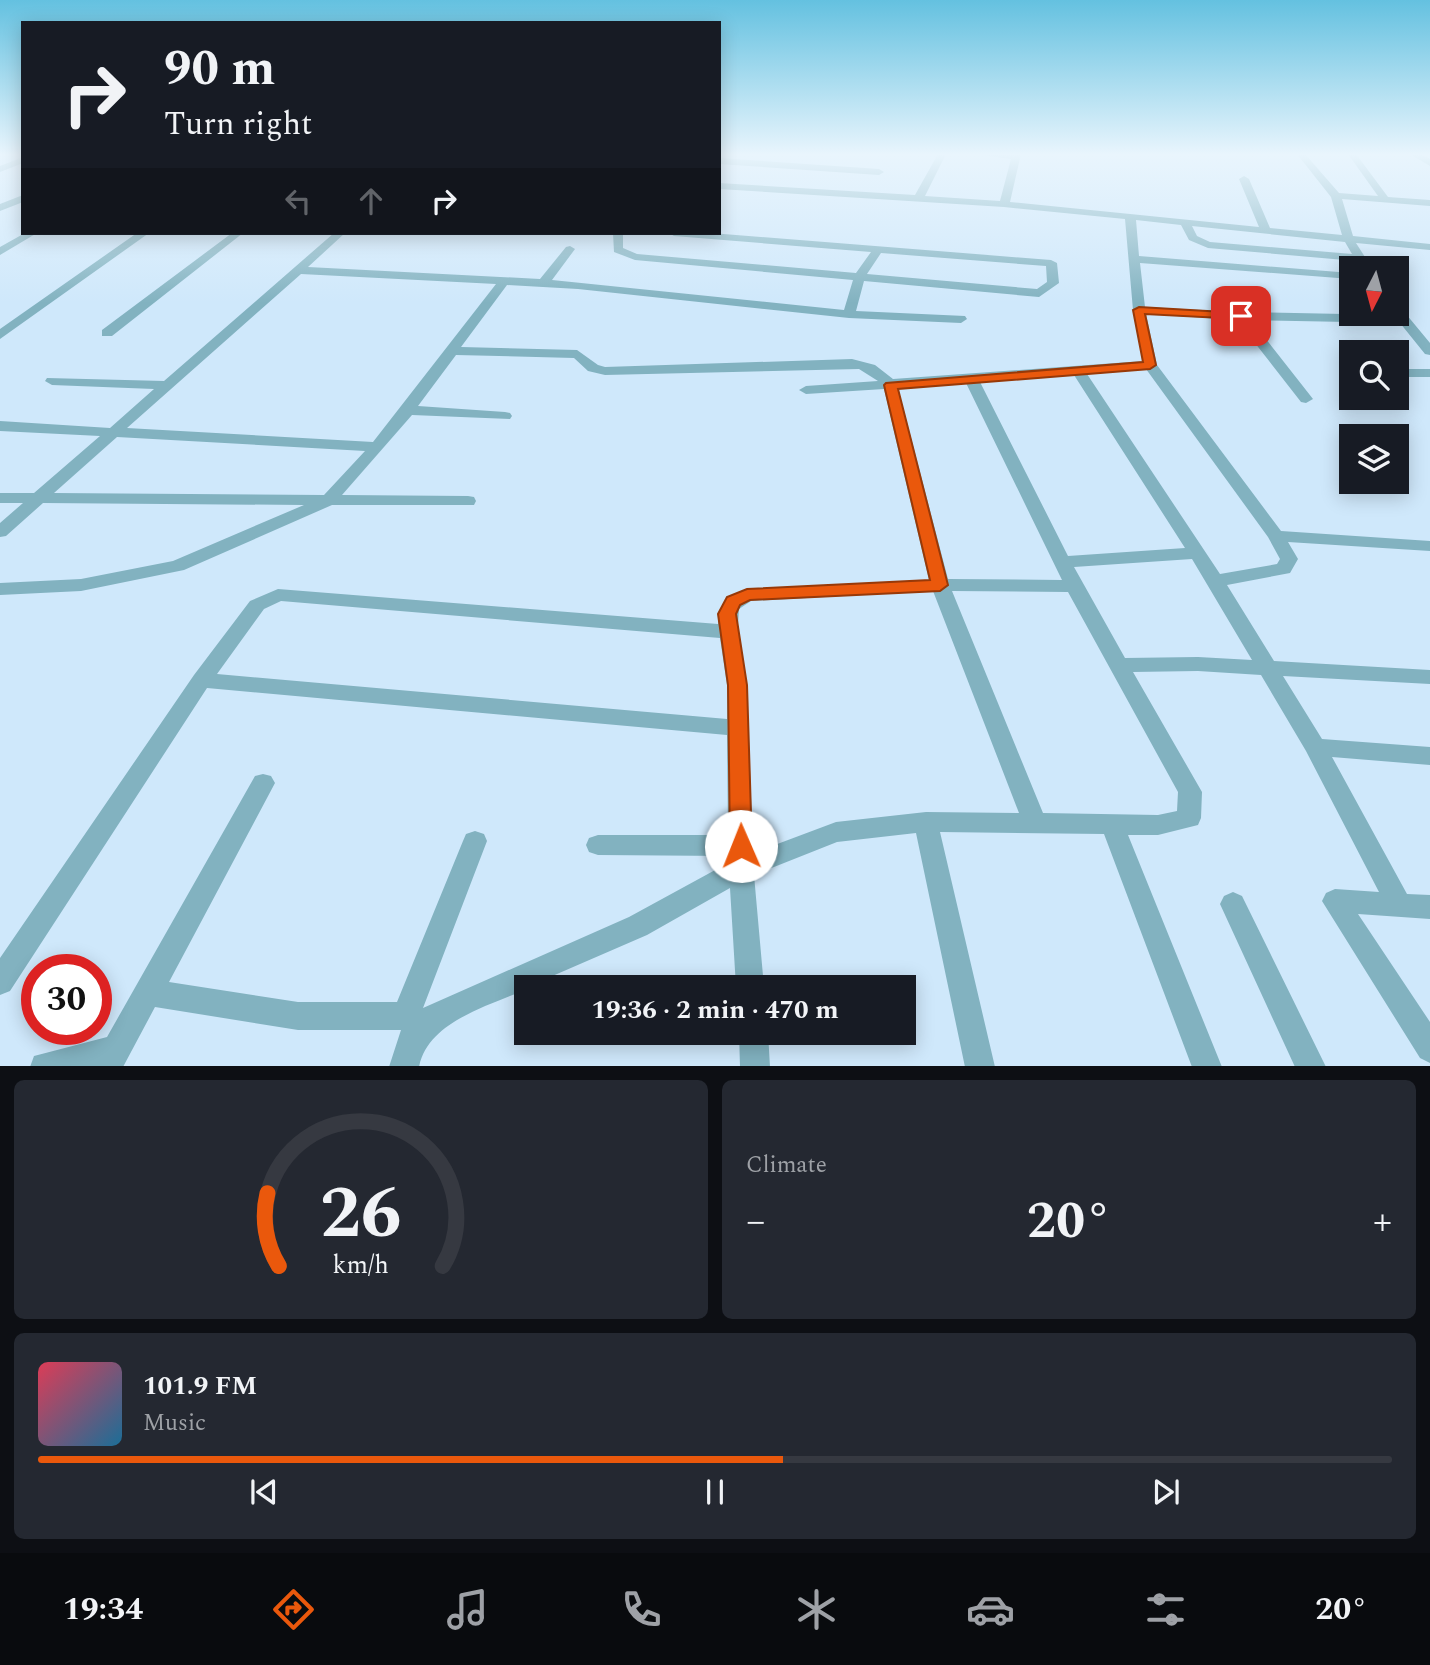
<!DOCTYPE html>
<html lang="en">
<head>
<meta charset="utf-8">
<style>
  :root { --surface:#171b24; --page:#242831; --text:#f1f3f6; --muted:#9ea1a6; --line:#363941; --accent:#ea580c }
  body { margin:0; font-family:Spectral,serif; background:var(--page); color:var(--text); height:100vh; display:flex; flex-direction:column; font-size:26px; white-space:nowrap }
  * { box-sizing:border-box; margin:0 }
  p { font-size:23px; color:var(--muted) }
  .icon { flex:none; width:38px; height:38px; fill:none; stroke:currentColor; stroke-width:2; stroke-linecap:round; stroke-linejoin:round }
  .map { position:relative; height:1066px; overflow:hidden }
  .side { display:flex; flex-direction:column; gap:14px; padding:14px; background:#0d0f14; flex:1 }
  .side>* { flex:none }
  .hud { position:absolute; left:21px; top:21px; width:700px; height:214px; border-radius:0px; box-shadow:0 4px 18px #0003; background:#171b24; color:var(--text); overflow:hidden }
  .needle { width:46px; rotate:186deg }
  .tools { position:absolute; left:1339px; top:256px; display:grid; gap:14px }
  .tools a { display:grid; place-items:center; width:70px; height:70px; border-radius:0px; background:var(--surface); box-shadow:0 4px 18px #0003; font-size:35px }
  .speed { position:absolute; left:21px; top:954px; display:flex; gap:14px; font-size:35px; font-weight:700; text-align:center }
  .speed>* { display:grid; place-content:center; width:91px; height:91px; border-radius:50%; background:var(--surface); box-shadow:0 4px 18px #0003; line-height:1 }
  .speed .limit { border:10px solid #d22; background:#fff; color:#111 }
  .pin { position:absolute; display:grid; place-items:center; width:60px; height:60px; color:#fff; margin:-30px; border-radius:14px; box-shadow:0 4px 10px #0006 }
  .me { position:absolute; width:77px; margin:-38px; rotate:359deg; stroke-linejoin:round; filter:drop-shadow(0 0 5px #0008) }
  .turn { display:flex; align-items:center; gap:24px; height:147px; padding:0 28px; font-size:32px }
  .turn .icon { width:91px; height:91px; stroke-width:2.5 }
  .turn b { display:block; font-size:49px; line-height:60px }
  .lanes { display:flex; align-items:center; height:66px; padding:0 28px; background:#0003; justify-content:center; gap:35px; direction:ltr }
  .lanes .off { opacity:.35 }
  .big { font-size:52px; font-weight:700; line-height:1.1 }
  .side .tile { flex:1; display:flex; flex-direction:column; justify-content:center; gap:10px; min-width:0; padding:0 24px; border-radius:10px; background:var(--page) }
  .side .dial { align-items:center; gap:0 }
  .dial svg { height:182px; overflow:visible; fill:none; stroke:var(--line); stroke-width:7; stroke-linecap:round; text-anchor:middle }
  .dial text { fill:var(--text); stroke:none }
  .song { display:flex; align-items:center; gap:21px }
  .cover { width:84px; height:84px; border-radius:10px; background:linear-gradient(135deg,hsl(350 70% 55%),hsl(200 70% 35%)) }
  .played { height:7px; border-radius:4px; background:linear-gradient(90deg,var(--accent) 55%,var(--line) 55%) }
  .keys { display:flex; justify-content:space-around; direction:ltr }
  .heat { display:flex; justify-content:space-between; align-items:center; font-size:38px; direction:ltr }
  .side .tiles { flex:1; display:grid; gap:14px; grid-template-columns:1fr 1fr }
  .tile:last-child { grid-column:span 2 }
  .trip { position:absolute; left:514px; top:975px; width:402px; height:70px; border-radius:0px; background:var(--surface); box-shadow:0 4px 18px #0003; font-weight:700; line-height:70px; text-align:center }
  .dock { display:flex; height:112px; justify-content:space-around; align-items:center; background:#090b0e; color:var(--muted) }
  .dock .icon { width:49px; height:49px }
  .dock .active { color:var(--accent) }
  .dock b { font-size:32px; color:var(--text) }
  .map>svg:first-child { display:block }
</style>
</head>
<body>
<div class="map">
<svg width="1430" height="1067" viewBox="0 0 1430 1067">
  <rect width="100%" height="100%" fill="#cfe8fb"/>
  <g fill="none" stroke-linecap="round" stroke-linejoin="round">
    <path fill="#82b2c0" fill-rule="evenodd" d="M938 154H946L925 196 1000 201 1011 159 975 154H1021L1010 202 1259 227 1239 179 1244 176 1249 179 1270 228 1342 235 1331 197 1297 154H1305L1339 193 1378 196 1348 154H1356L1388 197 1430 200V206L1342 199 1353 236 1430 244V250L1356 243 1372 268H1360L1356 261 1208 248 1189 240 1181 225 1136 220 1139 256 1351 273V279L1140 263 1145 307 1241 312 1394 315 1397 307 1401 308 1430 343V355L1425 354 1400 323 1251 320 1313 399 1306 403 1301 402 1237 320 1146 314 1157 365 1281 531 1430 541V551L1288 542 1298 559 1290 573 1227 585 1274 661 1430 670V684L1283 676 1322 739 1430 747V765L1332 757 1407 894 1430 895V919L1358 914 1430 1022V1063L1420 1058 1322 901 1326 893 1335 889 1379 892 1306 751 1261 675 1198 671 1133 672 1202 792 1201 818 1198 825 1158 835H1128L1222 1067H1192L1104 834 940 832 995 1067H965L916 833 837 842 754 875 764 987H736L730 888 647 935 527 987V989C489 1006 428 1021 419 1067H389L401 1030H298L155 1007 123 1067H30L34 1056 107 1037 255 776 263 774 271 776 275 783 169 982 298 1002H397L463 841 466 834 475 831 484 834 487 841 423 1008 629 917 728 863V856L598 855 589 852 586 845 589 838 598 835H728L727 735 207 688 10 991 0 995V958L194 675 250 601 278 589 718 624C718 605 729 594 747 589L929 580 884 389 806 394 799 390 806 386 878 381 859 369 605 375 588 371 574 358 456 355 418 406 505 412 510 413 512 416 510 419 412 415 342 495 468 496 474 497 476 501 474 505H332L184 570 81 591 0 595V583L81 579 173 561 304 505 43 503 6 536 0 537V523L23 503H0V493H34L100 436 0 431V421L110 428 154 389 52 385 45 381 47 378 164 381 334 233H345L308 267 540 279 566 247 570 246 575 249 552 280 844 310 853 280 635 260 614 252 613 233H623V248L637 254 856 273 871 252 674 236 669 233H711L1051 260 1057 263 1059 283 1039 297 864 281 856 311 965 316 967 319 961 323 849 318 578 289 507 285 461 347 577 350 598 365 605 367 852 359 875 365 893 379 1143 361 1133 310 1125 219 1004 207 719 189V183L915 195ZM1192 226 1345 242 1352 254 1210 242 1197 236ZM881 253 1046 266 1047 282 1037 289 867 274ZM301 274 496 284 373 442 127 428ZM1146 369 1268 537 1280 559 1277 564 1220 574 1087 374ZM1074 375 1185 548 1068 556 980 382ZM966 383 1062 580 948 579 898 388ZM117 437 365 451 324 495 54 493ZM1192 559 1252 660 1198 657 1125 658 1074 567ZM933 591 1019 813 926 812 836 822 753 853 747 685 738 625 739 609 751 601ZM952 591 1068 592 1178 792 1177 811 1158 815 1043 813ZM281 601 720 638 727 685V719L217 674 264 609Z
      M1410 154H1420L1430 159V166Z
      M23 157V163L0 172V166Z
      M719 158 879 169 884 172 879 175 719 164Z
      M23 195V202L0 211V204Z
      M25 233H37L0 255V247Z
      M137 233H149L0 339V329Z
      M232 233H243L112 336H102V330Z
      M1396 369H1430V377H1396Z
      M1233 892 1242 896 1326 1067H1295L1220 904 1224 896Z
      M739 1032H768L770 1067H740Z"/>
  </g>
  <linearGradient id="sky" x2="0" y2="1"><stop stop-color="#64c1e0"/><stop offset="0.51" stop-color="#e9f5fd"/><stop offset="1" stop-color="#e9f5fd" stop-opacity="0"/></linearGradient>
  <rect width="1430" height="303" fill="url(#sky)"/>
  <path fill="#ea580c" stroke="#983908" stroke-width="2" d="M1139 307 1241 313 1247 316 1241 319 1145 314 1156 365 1150 369 898 389 948 585 940 591 750 600 740 605 736 614 747 685 752 846 749 853 741 856 733 853 730 846 728 685 718 614 727 597 747 589 930 580 884 385 886 383 1143 362 1133 310Z"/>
</svg>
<div class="tools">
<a><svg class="needle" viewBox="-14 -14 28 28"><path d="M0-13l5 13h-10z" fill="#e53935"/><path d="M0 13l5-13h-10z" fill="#9ea1a6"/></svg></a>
<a><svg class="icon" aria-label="search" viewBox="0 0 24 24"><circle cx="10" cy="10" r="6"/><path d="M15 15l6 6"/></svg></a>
<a><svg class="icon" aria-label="layers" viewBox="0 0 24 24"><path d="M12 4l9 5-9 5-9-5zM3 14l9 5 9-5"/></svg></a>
</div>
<div class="speed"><div class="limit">30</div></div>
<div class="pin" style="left:1241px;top:316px;background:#d93025"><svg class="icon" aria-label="arrive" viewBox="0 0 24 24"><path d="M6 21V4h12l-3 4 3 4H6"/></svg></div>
<svg class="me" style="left:741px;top:846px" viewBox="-20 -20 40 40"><circle r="19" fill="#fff"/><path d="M0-13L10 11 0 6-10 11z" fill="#ea580c"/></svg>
<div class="trip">19:36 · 2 min · 470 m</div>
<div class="hud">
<div class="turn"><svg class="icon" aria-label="right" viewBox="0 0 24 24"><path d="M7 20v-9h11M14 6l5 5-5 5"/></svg><div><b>90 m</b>Turn right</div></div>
<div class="lanes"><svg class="icon off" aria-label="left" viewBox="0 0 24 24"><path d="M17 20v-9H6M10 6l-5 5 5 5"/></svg><svg class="icon off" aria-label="ahead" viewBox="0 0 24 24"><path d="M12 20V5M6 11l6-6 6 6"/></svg><svg class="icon" aria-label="right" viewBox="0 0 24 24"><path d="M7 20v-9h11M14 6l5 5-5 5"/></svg></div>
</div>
</div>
<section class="side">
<div class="tiles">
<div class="tile dial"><svg viewBox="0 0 100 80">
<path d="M14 69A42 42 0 1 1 86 69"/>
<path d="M14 69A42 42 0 0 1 9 37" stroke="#ea580c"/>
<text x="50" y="56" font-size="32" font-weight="700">26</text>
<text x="50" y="72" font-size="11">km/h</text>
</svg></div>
<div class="tile"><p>Climate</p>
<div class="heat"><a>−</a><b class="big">20°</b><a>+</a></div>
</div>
<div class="tile">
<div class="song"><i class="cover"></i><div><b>101.9 FM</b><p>Music</p></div></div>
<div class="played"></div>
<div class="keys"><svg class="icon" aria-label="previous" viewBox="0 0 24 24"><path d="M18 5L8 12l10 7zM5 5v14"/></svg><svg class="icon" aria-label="pause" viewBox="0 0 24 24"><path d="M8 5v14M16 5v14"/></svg><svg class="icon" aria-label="next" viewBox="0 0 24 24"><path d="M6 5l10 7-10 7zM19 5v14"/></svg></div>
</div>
</div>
</section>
<nav class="dock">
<b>19:34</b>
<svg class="icon active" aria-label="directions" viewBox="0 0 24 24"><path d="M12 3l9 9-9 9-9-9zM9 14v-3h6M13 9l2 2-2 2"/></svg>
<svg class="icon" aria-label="music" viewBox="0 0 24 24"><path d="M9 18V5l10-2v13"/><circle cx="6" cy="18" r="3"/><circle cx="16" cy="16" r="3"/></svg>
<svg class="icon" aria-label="phone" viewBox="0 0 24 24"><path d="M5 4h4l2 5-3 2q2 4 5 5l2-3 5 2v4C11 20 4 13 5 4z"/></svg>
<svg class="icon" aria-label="climate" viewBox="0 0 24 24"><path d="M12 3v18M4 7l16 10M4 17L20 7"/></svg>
<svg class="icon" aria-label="car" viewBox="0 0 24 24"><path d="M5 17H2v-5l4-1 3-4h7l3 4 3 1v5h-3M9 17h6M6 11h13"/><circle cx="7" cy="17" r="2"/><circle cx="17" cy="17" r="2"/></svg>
<svg class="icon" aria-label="filters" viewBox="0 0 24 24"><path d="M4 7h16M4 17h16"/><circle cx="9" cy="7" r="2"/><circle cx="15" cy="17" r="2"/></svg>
<b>20°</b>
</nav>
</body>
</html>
